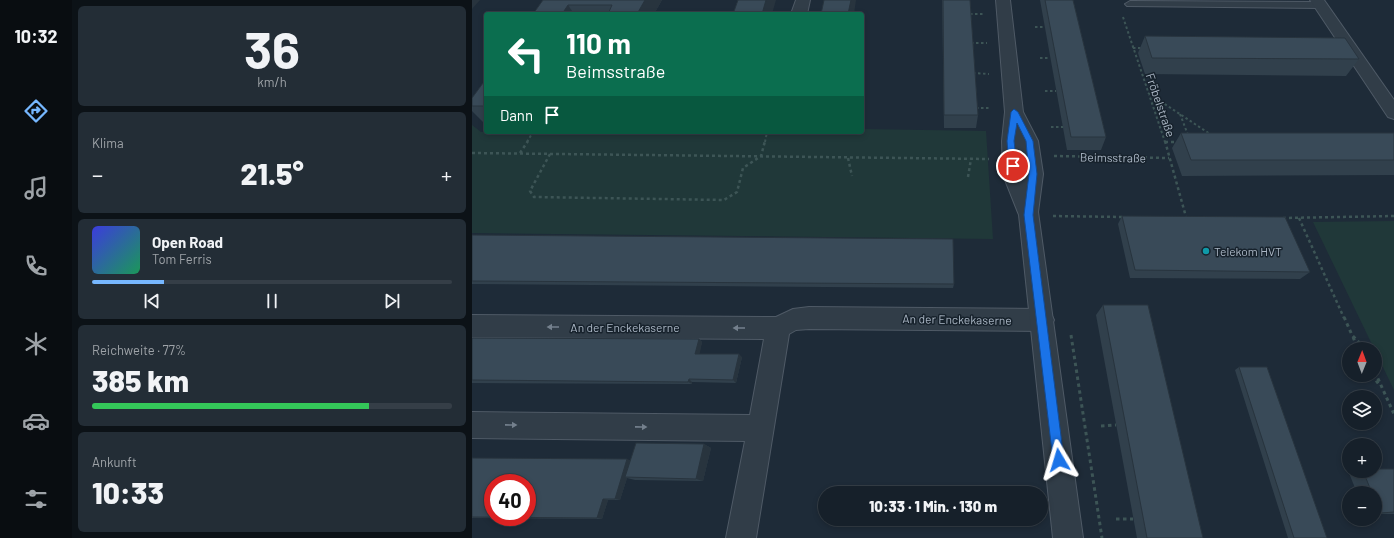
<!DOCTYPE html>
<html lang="de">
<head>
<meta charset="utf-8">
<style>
  :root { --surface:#16202a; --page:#232d36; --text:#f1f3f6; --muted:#9ea3a8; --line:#353e47; --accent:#76b7ff }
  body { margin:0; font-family:Barlow,sans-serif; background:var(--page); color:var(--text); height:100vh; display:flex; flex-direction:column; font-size:15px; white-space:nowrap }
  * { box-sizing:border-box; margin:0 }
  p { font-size:13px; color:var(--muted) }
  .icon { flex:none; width:22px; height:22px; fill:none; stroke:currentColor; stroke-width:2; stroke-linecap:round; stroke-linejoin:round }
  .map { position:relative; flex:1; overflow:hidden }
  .drawer { display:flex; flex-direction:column; gap:6px; padding:6px; background:#0c1217; width:400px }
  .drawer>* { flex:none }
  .top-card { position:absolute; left:12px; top:12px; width:380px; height:122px; border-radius:4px; box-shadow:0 2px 6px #0003,0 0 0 1px var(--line); background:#0b6e4f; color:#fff; overflow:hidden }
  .needle { width:26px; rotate:1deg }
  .fabs { position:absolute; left:870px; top:342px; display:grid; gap:8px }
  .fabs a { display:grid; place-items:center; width:40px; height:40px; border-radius:50%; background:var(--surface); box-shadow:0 2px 6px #0003,0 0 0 1px var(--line); font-size:20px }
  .speed { position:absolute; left:12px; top:474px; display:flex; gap:8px; font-size:20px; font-weight:700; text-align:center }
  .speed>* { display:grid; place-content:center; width:52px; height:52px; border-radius:50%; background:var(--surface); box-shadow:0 2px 6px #0003,0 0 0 1px var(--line); line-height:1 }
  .speed .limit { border:6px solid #d22; background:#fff; color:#111 }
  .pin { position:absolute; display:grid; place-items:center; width:34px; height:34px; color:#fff; margin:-17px; border:2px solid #fff; border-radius:50%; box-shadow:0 1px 4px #0007 }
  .me { position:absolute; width:44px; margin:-22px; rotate:353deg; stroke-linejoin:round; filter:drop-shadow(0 0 3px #0008) }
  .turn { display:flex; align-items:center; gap:14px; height:84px; padding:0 16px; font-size:18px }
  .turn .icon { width:52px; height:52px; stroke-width:2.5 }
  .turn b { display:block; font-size:28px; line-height:34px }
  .then { display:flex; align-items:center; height:38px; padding:0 16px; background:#0003; gap:8px; font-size:15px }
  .big { font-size:30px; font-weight:800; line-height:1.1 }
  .drawer .tile { flex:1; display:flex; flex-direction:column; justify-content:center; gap:6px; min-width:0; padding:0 14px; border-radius:6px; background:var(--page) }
  .drawer .dial { align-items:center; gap:0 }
  .dial b { font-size:52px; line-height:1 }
  .song { display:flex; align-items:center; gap:12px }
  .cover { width:48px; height:48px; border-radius:6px; background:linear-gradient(135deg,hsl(240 70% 55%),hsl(150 70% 35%)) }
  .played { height:4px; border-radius:2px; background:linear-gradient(90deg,var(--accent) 20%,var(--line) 20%) }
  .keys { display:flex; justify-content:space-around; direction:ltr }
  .heat { display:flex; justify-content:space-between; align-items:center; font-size:22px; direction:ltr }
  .charge { height:6px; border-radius:3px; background:linear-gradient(90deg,#34c759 77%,var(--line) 0) }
  .trip { position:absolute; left:346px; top:486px; width:230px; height:40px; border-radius:20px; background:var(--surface); box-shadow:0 2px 6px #0003,0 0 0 1px var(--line); font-weight:800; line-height:40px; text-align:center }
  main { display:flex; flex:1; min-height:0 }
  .menu { display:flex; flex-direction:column; width:72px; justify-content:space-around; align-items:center; background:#090d11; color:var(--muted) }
  .menu .icon { width:28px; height:28px }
  .menu .on { color:var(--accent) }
  .menu b { font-size:18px; color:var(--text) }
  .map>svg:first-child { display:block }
</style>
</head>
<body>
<main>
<nav class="menu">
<b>10:32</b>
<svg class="icon on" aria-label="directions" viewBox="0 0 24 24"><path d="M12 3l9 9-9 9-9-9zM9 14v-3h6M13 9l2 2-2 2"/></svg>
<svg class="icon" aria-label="music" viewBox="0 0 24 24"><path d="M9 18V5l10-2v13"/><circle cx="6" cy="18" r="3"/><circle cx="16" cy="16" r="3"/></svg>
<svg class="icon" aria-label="phone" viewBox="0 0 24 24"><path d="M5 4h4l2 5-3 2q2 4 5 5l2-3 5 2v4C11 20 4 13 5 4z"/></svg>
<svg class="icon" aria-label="climate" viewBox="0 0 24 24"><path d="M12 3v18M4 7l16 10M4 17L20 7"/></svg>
<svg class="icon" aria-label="car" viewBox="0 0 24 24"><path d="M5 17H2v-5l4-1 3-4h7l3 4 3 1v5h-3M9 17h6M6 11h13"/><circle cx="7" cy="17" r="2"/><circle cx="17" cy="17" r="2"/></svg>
<svg class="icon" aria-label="filters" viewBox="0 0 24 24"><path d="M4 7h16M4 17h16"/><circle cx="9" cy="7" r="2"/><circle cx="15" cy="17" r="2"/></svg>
</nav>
<section class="drawer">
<div class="tile dial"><b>36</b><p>km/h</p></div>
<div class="tile"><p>Klima</p>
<div class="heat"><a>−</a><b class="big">21.5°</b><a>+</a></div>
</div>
<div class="tile">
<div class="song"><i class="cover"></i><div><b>Open Road</b><p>Tom Ferris</p></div></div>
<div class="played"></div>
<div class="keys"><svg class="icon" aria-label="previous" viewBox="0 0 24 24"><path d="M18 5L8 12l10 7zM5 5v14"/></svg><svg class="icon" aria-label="pause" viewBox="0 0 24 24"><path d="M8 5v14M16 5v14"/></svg><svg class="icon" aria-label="next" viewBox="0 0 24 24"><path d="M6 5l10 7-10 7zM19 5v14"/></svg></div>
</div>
<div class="tile"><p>Reichweite · 77%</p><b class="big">385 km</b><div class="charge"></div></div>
<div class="tile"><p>Ankunft</p><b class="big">10:33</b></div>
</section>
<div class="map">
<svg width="922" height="538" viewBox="0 0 922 538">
  <rect width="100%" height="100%" fill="#1e2b38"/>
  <path fill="#203839" d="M0 125 9 132H243V135H264L266 132H390V129L514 131 521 239 0 233Z
    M922 221V390L841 222Z"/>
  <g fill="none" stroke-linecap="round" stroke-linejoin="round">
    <g stroke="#4f5a66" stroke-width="2">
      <path id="service" d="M658 1 848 2 853 5 848 8 655 6 653 4Z"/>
    </g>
    <g stroke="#4f5a66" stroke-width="2">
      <path id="minor" d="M324 0H338L335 14H319Z
        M838 0H852L922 100V119L916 117Z
        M337 307 570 309 578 312 582 320 578 328 570 331 337 329 324 330 317 334 284 538H254L273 441 0 438V412L278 415 292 339 0 337V315L304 317 321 309Z"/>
    </g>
    <g stroke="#4f5a66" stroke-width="2">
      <path id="tertiary" d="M524 0H538L551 112 566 141 571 174 566 212 611 538H581L547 215 531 175 530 141 533 112Z"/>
    </g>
    <path stroke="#3d5556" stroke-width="2" stroke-dasharray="2.5 2.5" stroke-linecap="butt" d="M301 12H308
      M498 14H513
      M651 17 693 142
      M563 27H573
      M499 43H515
      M661 48H670
      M568 58H578
      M501 73 517 74
      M573 91H584
      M676 93 738 134
      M504 108H519
      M708 114 716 135
      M579 127H591
      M55 142 61 132
      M293 142 295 132"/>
    <path stroke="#3d5556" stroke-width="2.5" stroke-dasharray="3 3" stroke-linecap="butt" d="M693 141 714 217
      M693 142H706
      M0 153 517 159
      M48 153 56 141
      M78 154 58 191 62 197 252 200 265 192 271 168 289 156 293 141
      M582 156 697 158
      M376 158 380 176
      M496 177 499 159
      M581 216 652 217
      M811 218 922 216
      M827 218 872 318"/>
    <path stroke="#3d5556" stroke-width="3" stroke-dasharray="3.5 3.5" stroke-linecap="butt" d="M872 317 880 335 893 349
      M599 335 630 538
      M881 337 886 349
      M903 372 922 414
      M900 375 908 386
      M629 426 644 425
      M644 519H661"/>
    <use href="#service" fill="#313d48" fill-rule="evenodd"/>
    <use href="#minor" fill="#313d48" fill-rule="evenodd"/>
    <use href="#tertiary" fill="#313d48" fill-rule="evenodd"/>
  </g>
  <path fill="#31404c" d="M71 0H190L182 14H61Z
    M470 0H498L506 115 504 128H472Z
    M568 0H601L634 137 629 150H595Z
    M673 36 887 59 874 76 673 74 666 53Z
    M14 79V122H11L0 111V98Z
    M709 133H922V175L710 176 700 148Z
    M650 216 838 272 828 279 658 278 646 224Z
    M0 235 482 284 481 288 0 284Z
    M631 305 731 538H665L624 315Z
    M0 338 227 339 230 342 227 354 270 357 264 383 220 382V384L0 383Z
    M767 367 855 538H816L763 370Z
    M232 444 239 448 231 481 163 480 155 478 148 500H136L130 519 0 518V458L158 460Z
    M922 469V514H903V493H885L877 473 885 471H903Z"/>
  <path fill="#28343e" d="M0 0H8L0 9Z
    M173 0H190L182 14H165Z
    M294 0H304L300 14H290Z
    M379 0H384L382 14H376Z
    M96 5 102 14H90Z
    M227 339 230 342 227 357 223 354Z
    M267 354 270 357 264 383 261 380Z
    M217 379 220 382V384L216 382Z
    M232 444 239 448 231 481 224 479Z
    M155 459 160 461 153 477 155 478 148 500 143 499Z
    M131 499 136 500 130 519 125 518Z"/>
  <path fill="#394a58" stroke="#28343e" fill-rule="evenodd" d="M71 0H173L165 14H136L140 5H96L90 14H61Z
    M266 0H294L290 14H261Z
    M352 0H379L376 14H349Z
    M471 0H498L506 115H472Z
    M573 0H601L634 137H599Z
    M673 36 873 38 887 59 680 58Z
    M14 79V106H0V98Z
    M709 133H922V160H719Z
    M650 216 813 217 838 272 663 270Z
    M0 235 481 239 482 284 0 281Z
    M631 305H676L731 538H675Z
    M0 338 227 339 223 354H267L261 380 217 379 216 382 0 380Z
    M767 367H795L855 538H822Z
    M164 443 232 444 224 479 153 477Z
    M0 458 155 459 143 499H131L125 518 0 517ZM21 483H55V517H21Z
    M903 469H922V512L909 513 903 499V493H900L891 471H903Z"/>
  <defs><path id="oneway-solid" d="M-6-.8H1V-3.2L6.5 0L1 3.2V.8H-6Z"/></defs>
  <g fill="#74808d">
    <use href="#oneway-solid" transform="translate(81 327) rotate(-180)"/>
    <use href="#oneway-solid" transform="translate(267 328) rotate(-180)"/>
    <use href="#oneway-solid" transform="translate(39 425) rotate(1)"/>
    <use href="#oneway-solid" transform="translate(169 427) rotate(1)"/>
  </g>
  <path fill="#1a73e8" stroke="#114b97" d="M542 109 546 112 561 141 565 174 561 215 592 460 591 464 587 466 583 464 581 460 552 215 557 174 554 141 545 123 542 141 545 166 541 169 537 166 535 141 539 112Z"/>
  <circle fill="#0f9aa8" stroke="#17222c" stroke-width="1.5" cx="734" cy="251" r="4"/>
  <g text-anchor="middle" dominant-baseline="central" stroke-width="3" stroke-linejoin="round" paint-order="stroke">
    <g font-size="12" fill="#abb7c5" stroke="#17222c">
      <text transform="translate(689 105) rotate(71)">Fröbelstraße</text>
      <text transform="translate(641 157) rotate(1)">Beimsstraße</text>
      <text transform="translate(485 319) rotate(1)">An der Enckekaserne</text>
      <text x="153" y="327">An der Enckekaserne</text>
    </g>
    <g font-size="12" fill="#abb7c5" stroke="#17222c" text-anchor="start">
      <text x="742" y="251">Telekom HVT</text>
    </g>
  </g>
</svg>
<div class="fabs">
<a><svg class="needle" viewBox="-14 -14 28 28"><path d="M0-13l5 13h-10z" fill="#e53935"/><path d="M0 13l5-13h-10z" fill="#9ea3a8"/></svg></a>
<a><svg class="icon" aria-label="layers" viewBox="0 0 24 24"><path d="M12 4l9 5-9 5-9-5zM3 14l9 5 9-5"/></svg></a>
<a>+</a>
<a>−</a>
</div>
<div class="speed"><div class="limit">40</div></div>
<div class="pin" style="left:541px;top:166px;background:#d93025"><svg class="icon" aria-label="arrive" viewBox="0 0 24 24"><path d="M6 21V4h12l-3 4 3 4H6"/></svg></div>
<svg class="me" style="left:587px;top:460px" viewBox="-20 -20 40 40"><path d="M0-17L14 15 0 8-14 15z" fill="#1a73e8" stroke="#fff" stroke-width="4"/></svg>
<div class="trip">10:33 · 1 Min. · 130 m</div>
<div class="top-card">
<div class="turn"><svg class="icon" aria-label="left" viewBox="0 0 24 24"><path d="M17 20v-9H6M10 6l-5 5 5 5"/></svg><div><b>110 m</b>Beimsstraße</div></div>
<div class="then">Dann<svg class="icon" aria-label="arrive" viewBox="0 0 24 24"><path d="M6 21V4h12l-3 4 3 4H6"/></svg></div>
</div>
</div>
</main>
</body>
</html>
